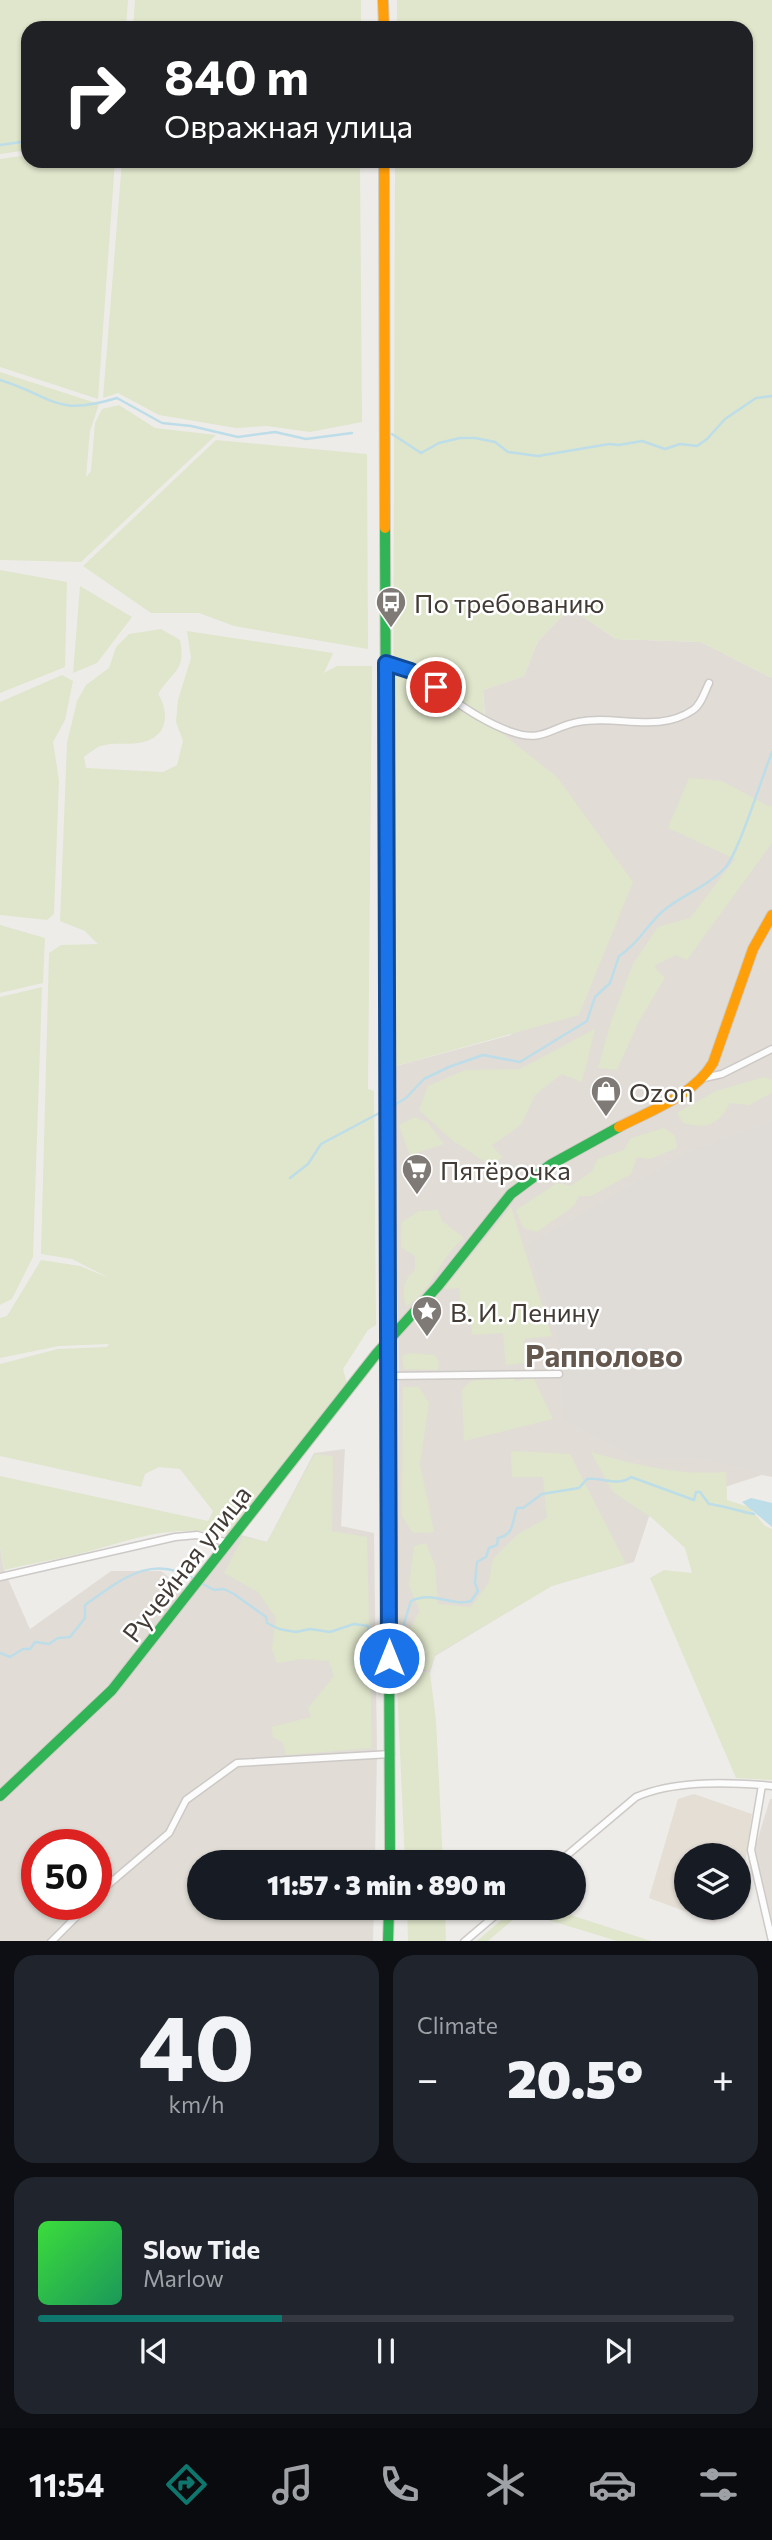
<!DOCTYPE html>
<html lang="en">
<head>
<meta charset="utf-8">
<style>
  :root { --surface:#171b24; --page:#20242c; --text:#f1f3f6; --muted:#9ea1a6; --line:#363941; --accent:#0f766e }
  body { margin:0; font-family:Commissioner,sans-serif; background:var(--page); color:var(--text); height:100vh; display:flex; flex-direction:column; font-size:26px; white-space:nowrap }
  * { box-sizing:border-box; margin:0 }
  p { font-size:23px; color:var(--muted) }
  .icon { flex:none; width:38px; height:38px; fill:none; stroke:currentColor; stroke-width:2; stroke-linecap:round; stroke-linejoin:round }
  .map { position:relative; height:1941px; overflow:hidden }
  .details { display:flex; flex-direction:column; gap:14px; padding:14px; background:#0d0f14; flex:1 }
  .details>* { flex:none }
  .banner { position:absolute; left:21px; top:21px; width:732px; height:147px; border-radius:21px; box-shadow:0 2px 5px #0004; background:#202124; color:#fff; overflow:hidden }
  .buttons { position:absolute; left:674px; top:1843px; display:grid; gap:14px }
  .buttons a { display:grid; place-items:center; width:77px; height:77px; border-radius:50%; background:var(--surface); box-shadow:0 2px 5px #0004; font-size:35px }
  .speed { position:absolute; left:21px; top:1829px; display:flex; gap:14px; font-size:35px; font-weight:700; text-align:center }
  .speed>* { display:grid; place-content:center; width:91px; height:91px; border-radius:50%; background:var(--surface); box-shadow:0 2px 5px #0004; line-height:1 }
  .speed .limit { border:10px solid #d22; background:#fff; color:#111 }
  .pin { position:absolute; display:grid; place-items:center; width:60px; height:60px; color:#fff; margin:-30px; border:4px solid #fff; border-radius:50%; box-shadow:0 2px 7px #0007 }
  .me { position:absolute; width:77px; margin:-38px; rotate:0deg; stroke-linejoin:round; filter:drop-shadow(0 0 5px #0008) }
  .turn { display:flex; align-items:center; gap:24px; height:147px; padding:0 28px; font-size:32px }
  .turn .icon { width:91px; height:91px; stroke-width:2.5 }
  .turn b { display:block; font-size:49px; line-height:60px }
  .big { font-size:52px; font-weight:800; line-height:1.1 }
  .details .card { flex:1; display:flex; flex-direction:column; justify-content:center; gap:10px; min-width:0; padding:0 24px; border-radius:21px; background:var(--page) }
  .details .dial { align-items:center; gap:0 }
  .dial b { font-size:91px; line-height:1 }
  .song { display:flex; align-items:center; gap:21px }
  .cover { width:84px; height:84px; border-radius:10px; background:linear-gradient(135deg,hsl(120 70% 55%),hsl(150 70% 35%)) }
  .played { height:7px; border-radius:4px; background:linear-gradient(90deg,var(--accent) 35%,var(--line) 35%) }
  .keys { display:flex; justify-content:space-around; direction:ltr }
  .heat { display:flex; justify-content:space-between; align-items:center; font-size:38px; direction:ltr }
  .details .tiles { flex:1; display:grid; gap:14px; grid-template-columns:1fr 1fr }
  .card:last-child { grid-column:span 2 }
  .trip { position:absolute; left:187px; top:1850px; width:399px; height:70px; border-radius:35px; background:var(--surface); box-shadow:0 2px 5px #0004; font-weight:800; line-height:70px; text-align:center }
  .dock { display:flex; height:112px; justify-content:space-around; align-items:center; background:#090b0e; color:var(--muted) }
  .dock .icon { width:49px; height:49px }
  .dock .current { color:var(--accent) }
  .dock b { font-size:32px; color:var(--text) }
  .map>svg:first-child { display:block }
</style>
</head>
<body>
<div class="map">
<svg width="772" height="1942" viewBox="0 0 772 1942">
  <rect width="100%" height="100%" fill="#eeece9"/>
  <path fill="#e1ddd6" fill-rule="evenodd" d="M570 608 616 639 701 642 772 678V1477L762 1475 651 1511 634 1562 551 1586 435 1656 430 1673 396 1666 399 1370 392 1067 511 1035 483 690 524 676 538 641Z
    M345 1449 341 1526 374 1533 377 1754 375 1862H200V1908H374L373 1941H0V1546L4 1570 30 1629 111 1571H161L191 1594 241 1535 267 1542 314 1453ZM37 1844H96V1904H37Z
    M770 1799H772V1922L755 1848Z"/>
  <path fill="#dfdcd8" d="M772 1121V1475L697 1458 638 1459 564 1420 559 1372 562 1352 528 1245 690 1151Z"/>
  <path fill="#e4ded5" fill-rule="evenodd" d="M694 1794 752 1814 739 1908 714 1922 649 1898 678 1799ZM686 1855H738V1908H686Z"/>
  <path fill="#dfe6cb" d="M0 0H128L126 28H28V150L0 154Z
    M135 0H361V28H133Z
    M397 0H772V678L701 642 616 639 570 608 538 641 524 676 483 690 485 720 557 777 633 882 579 1015 392 1067 395 161H746V28H397Z
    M28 155V161H115L98 399 0 367V159Z
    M122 161H360L362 422 310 432 267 426 236 428 159 415 118 393 103 398Z
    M0 372 99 404 90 431 86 477 91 471 95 423 102 409 119 405 155 428 216 435 81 562 0 560Z
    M216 440 367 454 368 649 234 626 199 613H151L83 566Z
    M0 570 67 582 65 667 0 693Z
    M80 586 132 617 97 663 73 673Z
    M161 629 180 640C186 672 173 670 158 694 169 711 169 736 143 742 129 746 112 741 98 747 93 750 88 754 84 757L86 768 163 772 177 765 183 741 176 722 178 700 191 658 187 631 333 653 324 673 337 666H372L368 1089 374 1091 376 1325 368 1330 343 1369 347 1383 228 1534C167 1524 136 1539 79 1554 54 1560 29 1564 4 1570L0 1546V1476L208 1521 213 1511 180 1469 159 1467 145 1474 141 1487 0 1456V1364L58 1349 107 1347 109 1344 59 1346 0 1358V1318L7 1316 41 1260 80 1266 109 1278 72 1259 41 1254 49 953 61 945 98 944 85 931 60 921 67 743 77 701 86 685 109 668 116 647 129 634Z
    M62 675 73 681 65 720 53 742 59 780 54 914 47 920 0 915V702Z
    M689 778 722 781 770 807 772 805V843L687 960 676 955 654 966 665 978 638 1023 617 1070 598 1068 611 1022 633 964 658 927 690 918 735 859 668 828Z
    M0 925 45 938 43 983 0 993Z
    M42 987 33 1257 12 1299 0 1305V997Z
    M595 1029 582 1082 562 1074 535 1095 521 1125 492 1145 502 1157 493 1167 452 1140 419 1110 428 1086 465 1070 520 1069Z
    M764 1077 772 1080V1093L749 1105 730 1103C717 1126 708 1129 683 1123L677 1113 716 1091Z
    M415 1117 428 1123 444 1144 410 1155 399 1125Z
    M664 1128 675 1136 677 1148 650 1159 637 1157 631 1174 591 1196H579L574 1206 537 1232 523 1228 516 1210 557 1183 571 1186 592 1171 598 1159 624 1150 631 1138Z
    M511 1207 552 1336 524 1339 526 1363 506 1365 503 1333 472 1335 470 1314H461L459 1288 443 1289Z
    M438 1210 442 1221 464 1238C440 1256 433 1291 406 1306 402 1293 403 1279 415 1270V1256L401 1247 402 1222 419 1211Z
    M411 1353 434 1355 439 1361 438 1370 404 1369 402 1356Z
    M507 1377H515V1382L533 1377 553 1419 464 1441 462 1391C472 1372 491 1384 507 1377Z
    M403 1387H419L429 1403 420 1464 434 1532 413 1533 402 1516Z
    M511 1451 570 1454 626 1564 552 1586 435 1655 429 1671 405 1661 413 1642 409 1631 420 1611 409 1585 414 1546 426 1543 435 1565 438 1604 471 1607 489 1582 493 1559 518 1534 547 1518 543 1477H512Z
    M591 1452C633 1465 683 1476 726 1472L727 1500 749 1507 765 1526 772 1529V1780L736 1778 650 1578 664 1570 692 1573 685 1548 652 1518 613 1492Z
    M315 1454 333 1456 332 1531 367 1537 372 1748 286 1755 283 1743 273 1737 272 1727 311 1717 308 1708 334 1676 329 1661 302 1659 277 1663 272 1648 276 1618 258 1592 224 1573 243 1537 267 1542Z
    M396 1666 430 1673 436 1720 443 1862H405Z
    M407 1908H445L446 1941H408Z
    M515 1908H549L651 1941H617L522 1912 488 1941H477Z"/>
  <path fill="#bddde8" d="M751 1498 772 1503V1527L742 1502Z"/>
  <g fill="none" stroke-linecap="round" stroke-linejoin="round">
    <path stroke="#bddde8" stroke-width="2.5" d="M0 145 28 141
      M0 380C55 397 54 417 117 398L162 423 191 426 238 437 275 432 306 439 352 433
      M392 434 421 453 439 443 460 438H475L495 442 508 452 538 456 609 444 619 445 642 441 665 449 680 444 697 446 707 439 725 419 756 398 772 396
      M391 1107 406 1098 424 1079 449 1067 483 1055 520 1062 587 1021 595 997 610 983 619 956C638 944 646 926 663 911 683 894 706 888 725 868 739 852 762 777 772 752
      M290 1178 308 1164 321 1144 385 1110
      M201 1583 214 1590 224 1589 234 1594 266 1617 267 1623 279 1629 296 1632 310 1629 330 1632 354 1624 368 1626 370 1651 385 1658
      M0 1653 10 1657 23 1649H30L35 1642 49 1644 58 1638 70 1637 85 1618V1605C121 1580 151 1552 196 1580
      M392 1658 397 1659 408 1642 403 1641 401 1633 411 1601C433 1590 451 1607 471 1601L478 1591 475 1583 477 1562 486 1557 489 1548 497 1545 498 1538C515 1535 512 1520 517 1508H523L542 1494 579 1488 587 1479C602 1477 619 1487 631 1477L694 1500 696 1492H700L709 1504C726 1506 740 1512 754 1514"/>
    <g stroke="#ccc9c6" stroke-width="9">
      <path id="street" d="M386 663C433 678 466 717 512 732 543 743 551 727 578 722 616 714 658 734 693 710 701 705 705 691 709 683
        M704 1078 722 1074 772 1049
        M388 1376 559 1374
        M0 1577 175 1537 197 1535 229 1543
        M772 1786 762 1785 751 1850 772 1941
        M559 1862 636 1797C673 1781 722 1782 762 1785
        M96 1895 169 1833 186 1800 237 1763 391 1754
        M51 1942 89 1904
        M464 1942 504 1908"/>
    </g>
    <g stroke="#cfcbc3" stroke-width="12">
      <path id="fast" d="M385 528 387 983
        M388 1398 390 1862
        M0 1796 112 1690 377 1353 438 1286 511 1194 550 1165 619 1127
        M388 1942 389 1908"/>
    </g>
    <g stroke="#cfcbc3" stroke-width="12">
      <path id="slow" d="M383 0 384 28
        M384 161 385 528
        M387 983 388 1398
        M619 1127C652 1110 694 1095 713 1063L753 949 772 915"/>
    </g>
    <use href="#street" stroke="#fcfcfc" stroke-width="6"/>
    <use href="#fast" stroke="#30b455" stroke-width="10"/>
    <use href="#slow" stroke="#ff9f0a" stroke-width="10"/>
  </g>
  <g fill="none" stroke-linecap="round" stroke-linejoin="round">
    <g stroke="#114b97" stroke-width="18">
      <path id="route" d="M389 1658 386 663 411 671 436 687"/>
    </g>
    <use href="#route" stroke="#1a73e8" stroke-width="12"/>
  </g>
  <defs>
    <g id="bus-pin" transform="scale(1.575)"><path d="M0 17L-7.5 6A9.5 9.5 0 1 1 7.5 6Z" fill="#7f7a75" stroke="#fff"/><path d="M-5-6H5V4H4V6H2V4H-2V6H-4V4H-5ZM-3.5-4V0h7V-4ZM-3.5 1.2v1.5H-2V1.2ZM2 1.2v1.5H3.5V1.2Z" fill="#fff"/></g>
    <g id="shop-pin" transform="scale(1.575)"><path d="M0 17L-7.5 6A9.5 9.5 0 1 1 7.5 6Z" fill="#7f7a75" stroke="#fff"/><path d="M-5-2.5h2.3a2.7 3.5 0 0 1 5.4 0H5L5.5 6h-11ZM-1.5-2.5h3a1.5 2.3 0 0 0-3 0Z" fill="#fff"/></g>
    <g id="supermarket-pin" transform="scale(1.575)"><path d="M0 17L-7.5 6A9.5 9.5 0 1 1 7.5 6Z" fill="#7f7a75" stroke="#fff"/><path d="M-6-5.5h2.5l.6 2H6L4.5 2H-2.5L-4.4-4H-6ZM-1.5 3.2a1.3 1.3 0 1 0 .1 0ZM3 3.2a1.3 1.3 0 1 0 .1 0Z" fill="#fff"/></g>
    <g id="sight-pin" transform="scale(1.575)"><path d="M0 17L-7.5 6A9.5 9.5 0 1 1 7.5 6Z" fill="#7f7a75" stroke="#fff"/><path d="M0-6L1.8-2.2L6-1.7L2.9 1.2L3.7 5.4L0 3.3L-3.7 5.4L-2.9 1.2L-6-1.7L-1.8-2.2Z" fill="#fff"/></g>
  </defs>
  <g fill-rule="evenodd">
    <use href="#bus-pin" x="391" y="602"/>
    <use href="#shop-pin" x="606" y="1091"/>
    <use href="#supermarket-pin" x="417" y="1169"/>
    <use href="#sight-pin" x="427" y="1311"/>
  </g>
  <g text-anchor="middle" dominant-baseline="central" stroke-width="5" stroke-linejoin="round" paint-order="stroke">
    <g font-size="26" fill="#433c36" stroke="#fff" text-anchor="start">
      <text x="414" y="602">По требованию</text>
      <text x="629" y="1091">Ozon</text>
      <text x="440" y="1169">Пятёрочка</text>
      <text x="450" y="1311">В. И. Ленину</text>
    </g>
    <g font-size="26" fill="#433c36" stroke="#fff">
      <text transform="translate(186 1563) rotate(-52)">Ручейная улица</text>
    </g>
    <g font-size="30" font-weight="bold" fill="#64584e" stroke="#fff">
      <text x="604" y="1354">Рапполово</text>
    </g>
  </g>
</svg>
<div class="buttons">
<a><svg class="icon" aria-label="layers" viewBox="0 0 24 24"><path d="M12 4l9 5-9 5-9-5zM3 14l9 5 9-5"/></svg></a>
</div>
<div class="speed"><div class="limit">50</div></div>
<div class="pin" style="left:436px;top:687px;background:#d93025"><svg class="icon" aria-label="arrive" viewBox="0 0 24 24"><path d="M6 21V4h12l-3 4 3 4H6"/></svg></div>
<svg class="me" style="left:389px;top:1658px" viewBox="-20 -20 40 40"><circle r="17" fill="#1a73e8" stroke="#fff" stroke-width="3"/><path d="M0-11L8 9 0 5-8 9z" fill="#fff"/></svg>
<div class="trip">11:57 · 3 min · 890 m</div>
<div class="banner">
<div class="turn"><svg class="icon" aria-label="right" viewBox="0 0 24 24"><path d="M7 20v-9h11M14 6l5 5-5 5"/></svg><div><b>840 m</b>Овражная улица</div></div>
</div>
</div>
<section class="details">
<div class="tiles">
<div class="card dial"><b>40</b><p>km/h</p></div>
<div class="card"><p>Climate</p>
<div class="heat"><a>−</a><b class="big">20.5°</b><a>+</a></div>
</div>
<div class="card">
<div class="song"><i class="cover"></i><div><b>Slow Tide</b><p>Marlow</p></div></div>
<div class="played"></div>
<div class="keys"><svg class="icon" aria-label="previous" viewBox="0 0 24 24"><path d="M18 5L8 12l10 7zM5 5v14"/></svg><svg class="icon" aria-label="pause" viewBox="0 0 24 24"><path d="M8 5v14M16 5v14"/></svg><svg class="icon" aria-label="next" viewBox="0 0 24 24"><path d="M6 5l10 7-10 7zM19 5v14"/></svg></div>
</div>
</div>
</section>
<nav class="dock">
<b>11:54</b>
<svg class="icon current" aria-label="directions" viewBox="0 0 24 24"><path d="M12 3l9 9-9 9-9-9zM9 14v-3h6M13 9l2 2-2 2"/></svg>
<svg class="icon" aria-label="music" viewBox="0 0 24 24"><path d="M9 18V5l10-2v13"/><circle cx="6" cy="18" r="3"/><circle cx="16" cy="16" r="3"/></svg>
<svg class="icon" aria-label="phone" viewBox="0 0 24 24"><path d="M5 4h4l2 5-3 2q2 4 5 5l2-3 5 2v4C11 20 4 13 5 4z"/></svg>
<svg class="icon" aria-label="climate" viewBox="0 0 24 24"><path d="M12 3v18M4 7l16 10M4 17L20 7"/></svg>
<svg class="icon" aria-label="car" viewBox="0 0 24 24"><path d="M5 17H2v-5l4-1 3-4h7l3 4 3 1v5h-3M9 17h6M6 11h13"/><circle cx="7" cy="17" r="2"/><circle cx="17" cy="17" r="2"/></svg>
<svg class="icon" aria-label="filters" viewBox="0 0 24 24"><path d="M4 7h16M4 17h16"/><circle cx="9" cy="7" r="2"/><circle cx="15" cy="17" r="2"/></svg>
</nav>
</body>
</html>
